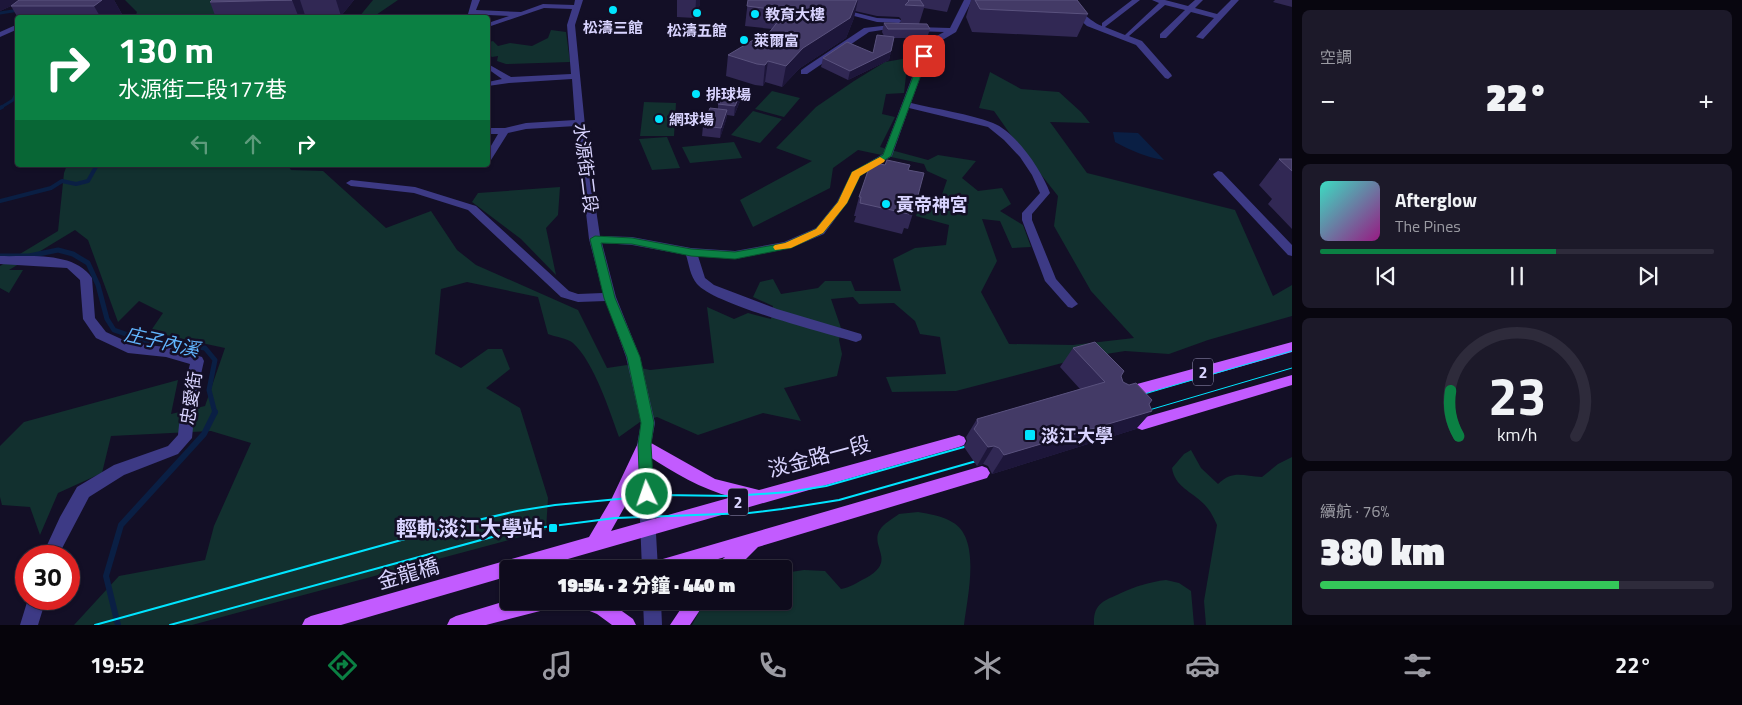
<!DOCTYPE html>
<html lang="zh-TW">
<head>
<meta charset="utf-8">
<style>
  :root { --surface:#0e0b1c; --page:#1c1929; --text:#f1f3f6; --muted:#9b9ba3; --line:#2e2b3b; --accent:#0b8043 }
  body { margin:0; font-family:"Titillium Web","Noto Sans TC",sans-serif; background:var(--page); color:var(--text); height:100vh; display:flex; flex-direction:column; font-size:19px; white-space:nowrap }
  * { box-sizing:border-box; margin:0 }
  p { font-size:16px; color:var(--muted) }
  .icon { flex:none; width:28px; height:28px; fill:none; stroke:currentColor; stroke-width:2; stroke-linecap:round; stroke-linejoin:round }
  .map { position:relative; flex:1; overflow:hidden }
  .details { display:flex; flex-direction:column; gap:10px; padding:10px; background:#08060f; width:450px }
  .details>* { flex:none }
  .banner { position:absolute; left:15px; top:15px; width:475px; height:152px; border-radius:5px; box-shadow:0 1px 4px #0004,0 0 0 1px var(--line); background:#0b8043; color:#fff; overflow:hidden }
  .speed { position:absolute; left:15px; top:545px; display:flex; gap:10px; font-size:25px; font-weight:700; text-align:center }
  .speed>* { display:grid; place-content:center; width:65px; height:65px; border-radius:50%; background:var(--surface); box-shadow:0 1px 4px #0004,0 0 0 1px var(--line); line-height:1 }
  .speed .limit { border:8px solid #d22; background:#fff; color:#111 }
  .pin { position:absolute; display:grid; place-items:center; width:42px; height:42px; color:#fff; margin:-21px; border-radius:10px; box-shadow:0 2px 8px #0006 }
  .me { position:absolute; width:55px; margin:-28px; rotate:357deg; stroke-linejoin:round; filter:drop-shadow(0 0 4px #0008) }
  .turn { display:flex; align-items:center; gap:18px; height:105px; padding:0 20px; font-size:22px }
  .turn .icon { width:65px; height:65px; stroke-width:2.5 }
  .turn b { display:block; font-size:35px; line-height:42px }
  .lanes { display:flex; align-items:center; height:48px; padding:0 20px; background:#0003; justify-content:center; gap:25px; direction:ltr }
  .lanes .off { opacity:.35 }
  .big { font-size:38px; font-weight:800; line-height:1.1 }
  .details .tile { flex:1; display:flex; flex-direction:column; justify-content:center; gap:8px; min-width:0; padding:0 18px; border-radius:8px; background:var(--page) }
  .details .dial { align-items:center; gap:0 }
  .dial svg { height:130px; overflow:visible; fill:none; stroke:var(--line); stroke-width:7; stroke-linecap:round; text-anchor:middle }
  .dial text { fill:var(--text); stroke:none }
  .song { display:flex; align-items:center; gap:15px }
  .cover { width:60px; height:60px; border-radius:8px; background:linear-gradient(135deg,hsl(170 70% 55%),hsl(310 70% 35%)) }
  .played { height:5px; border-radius:2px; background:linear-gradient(90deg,var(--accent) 60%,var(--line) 60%) }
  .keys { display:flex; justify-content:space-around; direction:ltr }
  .heat { display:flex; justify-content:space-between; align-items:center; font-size:28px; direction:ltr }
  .charge { height:8px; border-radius:4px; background:linear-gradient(90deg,#34c759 76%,var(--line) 0) }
  .trip { position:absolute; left:500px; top:560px; width:292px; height:50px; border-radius:5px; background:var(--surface); box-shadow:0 1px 4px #0004,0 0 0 1px var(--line); font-weight:800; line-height:50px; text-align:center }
  .tabs { display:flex; height:80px; justify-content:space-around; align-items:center; background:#06040b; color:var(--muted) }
  .tabs .icon { width:35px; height:35px }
  .tabs .selected { color:var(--accent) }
  .tabs b { font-size:22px; color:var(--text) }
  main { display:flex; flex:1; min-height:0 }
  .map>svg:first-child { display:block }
</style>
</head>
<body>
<main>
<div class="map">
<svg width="1292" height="625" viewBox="0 0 1292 625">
  <rect width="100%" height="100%" fill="#130f26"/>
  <path fill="#12302f" d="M125 0H234L222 18 135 17 137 12Z
    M373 0H398L373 17H359Z
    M551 30 566 32 570 62 506 64 497 61 498 56 492 57 488 54 489 42 493 41 498 46 510 43 532 46 548 38Z
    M908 58 904 93 886 94 882 114 895 117 880 147 928 160 938 155 976 161 962 178 978 191 1002 188 1011 204 1000 211 1023 225 1031 247 1012 248 1000 221 982 219 997 261 981 292 1009 344 1073 345 1134 338 1091 291 1054 226 1058 196 1020 148 994 111 979 108 990 72 1021 89 1059 92 1081 112 1090 123 1050 122 1087 173 1235 210 1273 296 1292 285V316L1208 340 1169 354 1125 351 1081 358 956 391 892 392 886 377 946 374 940 337 920 334 915 321 894 303 859 304 853 297 831 299 841 328 839 340 842 354 837 376 784 388 801 421 763 413 698 435 657 417 640 422 619 437C610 412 594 362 573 343 567 338 555 337 548 334L538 297 467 282 441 289 435 354 461 368 488 349H502L510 369 486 388 520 408 548 498 546 530 192 625H74L119 576 205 560 214 526 251 443 211 431 111 436 102 473 58 493 40 535 30 507 2 505 0 497V446L24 422 178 380 171 414 205 406 225 348 150 332 163 313 139 301 118 322 88 240 75 230 9 270H23L9 293 0 288V266L58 231 64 173 67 165H288L291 170 323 171 386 228 431 211 457 250 476 265 578 310 607 368 627 365 650 370 714 363 707 307 734 319 748 313 771 319 773 306 753 297 760 282 773 279 781 294 818 288 825 281H851L855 291H901L893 259 915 248 946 245 949 225 916 216 919 205 937 209 947 180 927 171 924 164 858 150 833 168 830 188 753 227 740 200 812 161 776 148 816 107 854 81 885 62Z
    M772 91 800 98 784 117 755 109Z
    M644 102 676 103 674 136H640Z
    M753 111 782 119 760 143 731 135Z
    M667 137 680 168 652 170 639 139Z
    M734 142 742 158 690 163 682 147Z
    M560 187 558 215 546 228 556 275 521 239 472 202 478 193Z
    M1191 450 1201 468 1218 484C1234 469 1244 477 1262 477L1278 464 1292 457V625H1206L1204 601 1217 525C1214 518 1210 510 1204 504 1191 491 1175 487 1172 468L1184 454Z
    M918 512C929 514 943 516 952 522 982 538 967 598 964 625H692L705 601H784V573L804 570 825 571 841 589C851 587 856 583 866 578 903 558 858 542 889 521 892 519 896 516 899 514 904 513 912 513 918 512Z
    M1166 580 1179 583 1191 591 1194 625H1094C1093 603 1104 601 1121 593 1137 586 1149 582 1166 580Z"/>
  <path fill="#0a1f44" d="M1113 132 1138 133 1164 160C1145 157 1132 151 1115 142Z"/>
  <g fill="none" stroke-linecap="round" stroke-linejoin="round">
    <path stroke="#0a1f44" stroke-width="3" d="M0 13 19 10
      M0 108 13 100 18 90"/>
    <path stroke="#0a1f44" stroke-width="4" d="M0 108 2 107
      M0 201 51 188 62 181 76 184 88 181 97 165"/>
    <path stroke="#0a1f44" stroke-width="5" d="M0 256H29L58 250 73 254 88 263 98 285 107 319 114 330 143 340 205 348 215 360 209 390 215 413"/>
    <path stroke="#0a1f44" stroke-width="6" d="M118 625 106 576 121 525 204 434 215 412"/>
    <path fill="#3d3a85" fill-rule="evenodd" d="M841 9 877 18 899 19 902 21 899 23 877 22 839 12V10Z"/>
    <path fill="#3d3a85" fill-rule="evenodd" d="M472 0H480L476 10 521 12 543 4 574 5 575 0H583L575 25 588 156 600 236 632 237 691 248 735 251 784 242 816 228 837 202 852 172 883 154 920 56 933 38 944 32 882 30 869 32 807 74H801V70L864 28 882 26 950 28 964 0H972L956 32 939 42 928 56 911 103C936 109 970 114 993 123 1016 132 1042 171 1050 193L1032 214V220L1056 279 1078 304 1072 308 1068 307 1045 281 1022 220V213L1040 193 1032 175 1020 157 1004 140 988 127 909 108 892 156 860 176 847 203 824 234 791 248 735 259 698 256 705 278 714 285 777 309 861 334 862 337 861 340 856 342C825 333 715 305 697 284 690 276 689 264 686 255L632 245 602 243 616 297 640 357 655 423 651 445 658 569H642L637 445 641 423 626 357 606 301 578 302 561 297 468 210 414 193 351 186 346 183 351 180 415 187 476 206 569 291 578 294 603 293 589 239 576 126 526 129 508 133 491 160 488 161V151L498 134H488V128H505L526 123 575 120 572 79 509 83 488 86V82L502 79 488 69V64L511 77 571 74 567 25 572 9 544 8 488 27V23L509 16 468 14Z
      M1057 0C1074 0 1086 20 1102 26V23L1132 0H1140L1105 27 1125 35 1159 3 1152 0H1165L1188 6 1195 0H1203L1195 8 1217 14 1231 0H1239L1203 39 1196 37 1214 18 1191 12 1166 38H1160V34L1185 10 1165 5 1129 36 1142 41 1171 74 1172 76 1168 79 1165 78 1136 45 1087 26Z
      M18 24V29L0 37V32Z
      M1218 171 1222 172 1292 245V256L1288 255 1214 176 1213 174Z
      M0 256C29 257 74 251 92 278L95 318 106 332 130 343 166 347 202 357 204 361 196 396 192 438 178 454 124 475 89 497 58 556H42L60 517 77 487 114 465 168 446 178 435 182 396 190 364 166 357 128 353 96 338 83 319 80 280 67 268 0 264Z
      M28 599H46L38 625H20Z
      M643 601H661L662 625H644Z"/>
    <path fill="#c25bff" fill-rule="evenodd" d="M1292 342V352L1126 399 1121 397 1119 393 1121 389 1126 387Z
      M1292 375V385L1142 430 1137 428 1135 424 1137 420 1142 418Z
      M959 435 964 437 966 441 964 445 959 447 533 569H509V576L341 625H302L305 619 311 616 589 537 612 498 639 441 644 439 715 479 759 490ZM647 455C674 473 701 489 732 497L611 531 624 508Z
      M982 466 987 468 990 473 987 478 758 547 736 569H716L718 563 725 557 684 569H648L650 563 656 561Z
      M509 600 553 601 550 607 544 610 486 625H447L450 619 456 616Z
      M577 601H608L633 619 636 625H612L597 614 580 607Z
      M686 601H706L690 625H670Z"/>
    <path stroke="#00e5ff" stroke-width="1" d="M1134 397 1292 351
      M1139 413 1292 368"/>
    <path stroke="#00e5ff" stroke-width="2" d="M1138 413 1143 412
      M95 625 452 526 517 511 555 505 661 495 732 496 789 492 826 486 978 443
      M170 625 514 531 615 518 749 513 782 509 839 500 987 458"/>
  </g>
  <path fill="#312854" d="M0 0H114L123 16 121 18H18L11 6 0 11Z
    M212 0H354L341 16 305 15 304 18H216L210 2Z
    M677 0H696V4V0H700V4L695 18 677 17Z
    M748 0H951L947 12 924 8 919 24 930 29 927 38H894L889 60 848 80 821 67 823 58 873 53 884 36 882 32 884 23 900 24 901 19 899 17 877 16 855 11 854 18 846 38 800 68 782 87 765 82 763 86 755 85 726 76 728 55 765 38 772 29 745 26Z
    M971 0H1077L1088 14 1077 37 972 32 966 17Z
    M1275 0H1292V7L1273 2Z
    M740 101 734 116 727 115 726 120 720 138 702 136 703 126 718 109V104Z
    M1279 159H1292V229L1268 204 1272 199 1259 185Z
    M908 170 914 210 908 229 904 228 902 234 854 222 856 216H854L859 197Z
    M1073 348 1121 376 1123 382 1149 404 1152 411 1136 429 992 474 988 466 983 464 977 466 964 447 967 441 966 437 977 419 1080 389 1060 367Z"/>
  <path fill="#1d163a" d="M0 0H24L0 11Z
    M102 0H114L123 16 121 18H101L94 6Z
    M292 0H300L305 15 304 18H299Z
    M336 0H354L341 16Z
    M696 0H700V4L695 18Z
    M858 0 854 18 846 38 800 68 782 87 786 66 803 48Z
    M891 51 889 60 848 80 850 71Z
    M768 61 765 82 763 86 765 65Z
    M741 92 740 101 734 116 735 106Z
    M727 110 726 120 720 138 721 128Z
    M1152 411 1136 429 992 474 1004 455Z
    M994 446 983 464 977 466 988 447Z"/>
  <path fill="#433a66" stroke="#5a527e" d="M19 0H102L94 6H11Z
    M212 0H292L210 2Z
    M748 0H857L850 18 803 48 786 66 768 61 765 65 757 64 728 55 760 36 765 38 786 11 747 6Z
    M908 0H920L924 6 905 5 909 1Z
    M975 0H1077L1088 14 980 9Z
    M884 23 927 24 930 29H888Z
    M877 35 894 37 891 51 850 71 823 58 847 42 873 53Z
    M725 89 741 92 735 106 718 104Z
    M710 108 727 110 721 128 703 126Z
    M1279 159H1292V171Z
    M887 160 910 165 908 170 924 173 914 210 910 209 909 214 860 203 861 197H859L871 162 885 165Z
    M1095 342 1124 371 1121 376 1123 382 1129 385 1136 383 1152 400 1149 404 1152 411 1004 455 999 448 994 446 988 447 974 429 978 423 977 419 1105 382 1073 348Z"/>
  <path fill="#0b8043" stroke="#07532c" d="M924 54 928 56 891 156 860 176 847 203 823 233 791 248 735 259 691 256 632 244 601 243 615 298 640 357 654 423 651 445 654 494 652 498 647 500 642 498 640 494 638 445 641 423 627 357 604 298 590 239 595 236 632 238 691 249 735 252 785 243 816 229 838 202 852 172 883 155 921 56Z"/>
  <path fill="#f59e0b" d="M880 157 885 160 884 162 860 176 847 203 823 233 791 248 775 250 773 247 775 245 785 243 816 229 838 202 852 172Z"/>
  <g fill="#00e5ff" stroke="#130f26" stroke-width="2">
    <circle cx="613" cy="10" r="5"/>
    <circle cx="697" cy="13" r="5"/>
    <circle cx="755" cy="14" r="5"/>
    <circle cx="744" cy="40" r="5"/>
    <circle cx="696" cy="94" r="5"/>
    <circle cx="659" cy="119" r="5"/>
    <circle cx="886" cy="204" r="5"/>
    <rect x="1024" y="429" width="12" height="12" rx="2.5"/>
    <rect x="548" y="523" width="10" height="10" rx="2.5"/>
  </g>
  <g text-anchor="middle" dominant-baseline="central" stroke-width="5" stroke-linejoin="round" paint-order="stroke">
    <g font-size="15" font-weight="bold" fill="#d9d4ff" stroke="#130f26" text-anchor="start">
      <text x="765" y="14">教育大樓</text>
      <text x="613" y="27" text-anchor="middle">松濤三館</text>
      <text x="697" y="30" text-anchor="middle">松濤五館</text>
      <text x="754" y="40">萊爾富</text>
      <text x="706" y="94">排球場</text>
      <text x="669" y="119">網球場</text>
    </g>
    <g fill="#130f26" stroke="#9e99be" stroke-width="1">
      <rect x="1193" y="358.5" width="20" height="27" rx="4"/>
      <rect x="728" y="488.5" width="20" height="27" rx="4"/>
    </g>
    <g font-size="16" font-weight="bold" fill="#d9d4ff">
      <text x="1203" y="372">2</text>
      <text x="738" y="502">2</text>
    </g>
    <g font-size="18" fill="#d9d4ff" stroke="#130f26">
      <text transform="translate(586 168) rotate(83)">水源街二段</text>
      <text transform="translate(191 398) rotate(-81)">忠愛街</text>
    </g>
    <g font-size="18" font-weight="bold" fill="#d9d4ff" stroke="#130f26" text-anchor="start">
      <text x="896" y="204">黃帝神宮</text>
      <text x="1041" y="435">淡江大學</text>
    </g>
    <g font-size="19" font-style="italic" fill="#62b6ff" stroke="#130f26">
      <text transform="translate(162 341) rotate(13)">庄子內溪</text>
    </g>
    <g font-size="21" fill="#d9d4ff" stroke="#130f26">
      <text transform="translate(819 456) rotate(-15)">淡金路一段</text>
      <text transform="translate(408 573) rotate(-16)">金龍橋</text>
    </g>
    <g font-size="21" font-weight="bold" fill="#d9d4ff" stroke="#130f26" text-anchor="end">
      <text x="543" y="528">輕軌淡江大學站</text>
    </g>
  </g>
</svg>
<div class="speed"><div class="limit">30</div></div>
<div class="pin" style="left:924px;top:56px;background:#d93025"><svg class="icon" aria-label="arrive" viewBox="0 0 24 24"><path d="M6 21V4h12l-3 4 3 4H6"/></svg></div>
<svg class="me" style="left:647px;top:494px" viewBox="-20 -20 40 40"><circle r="17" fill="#0b8043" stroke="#fff" stroke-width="3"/><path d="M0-11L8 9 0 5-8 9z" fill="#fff"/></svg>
<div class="trip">19:54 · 2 分鐘 · 440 m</div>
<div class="banner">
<div class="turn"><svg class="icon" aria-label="right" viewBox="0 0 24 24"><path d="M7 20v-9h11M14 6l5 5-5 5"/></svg><div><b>130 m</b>水源街二段177巷</div></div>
<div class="lanes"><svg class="icon off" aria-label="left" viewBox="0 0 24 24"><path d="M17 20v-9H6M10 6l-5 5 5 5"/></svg><svg class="icon off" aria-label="ahead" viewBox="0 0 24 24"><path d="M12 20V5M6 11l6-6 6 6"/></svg><svg class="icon" aria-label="right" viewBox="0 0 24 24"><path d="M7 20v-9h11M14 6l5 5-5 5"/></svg></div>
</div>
</div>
<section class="details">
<div class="tile"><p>空調</p>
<div class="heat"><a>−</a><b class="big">22°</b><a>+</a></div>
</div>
<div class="tile">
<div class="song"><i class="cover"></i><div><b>Afterglow</b><p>The Pines</p></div></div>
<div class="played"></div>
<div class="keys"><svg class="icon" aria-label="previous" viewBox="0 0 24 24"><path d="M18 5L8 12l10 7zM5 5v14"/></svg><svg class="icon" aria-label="pause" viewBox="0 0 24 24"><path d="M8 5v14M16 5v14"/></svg><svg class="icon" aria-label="next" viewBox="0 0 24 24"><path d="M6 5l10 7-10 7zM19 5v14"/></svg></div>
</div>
<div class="tile dial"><svg viewBox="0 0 100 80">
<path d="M14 69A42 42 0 1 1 86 69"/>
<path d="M14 69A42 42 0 0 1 9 41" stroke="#0b8043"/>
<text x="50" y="56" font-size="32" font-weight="700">23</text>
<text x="50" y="72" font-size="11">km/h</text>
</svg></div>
<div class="tile"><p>續航 · 76%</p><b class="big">380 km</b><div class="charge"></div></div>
</section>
</main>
<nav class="tabs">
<b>19:52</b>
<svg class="icon selected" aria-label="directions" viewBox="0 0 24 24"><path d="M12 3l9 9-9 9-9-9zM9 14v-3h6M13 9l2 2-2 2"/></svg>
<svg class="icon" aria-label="music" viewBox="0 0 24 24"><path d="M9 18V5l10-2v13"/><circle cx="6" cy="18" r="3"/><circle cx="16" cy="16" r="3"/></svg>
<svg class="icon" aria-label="phone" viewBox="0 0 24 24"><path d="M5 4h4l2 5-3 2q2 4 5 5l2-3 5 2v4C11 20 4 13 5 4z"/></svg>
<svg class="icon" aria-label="climate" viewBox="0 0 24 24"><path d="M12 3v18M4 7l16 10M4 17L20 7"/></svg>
<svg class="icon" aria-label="car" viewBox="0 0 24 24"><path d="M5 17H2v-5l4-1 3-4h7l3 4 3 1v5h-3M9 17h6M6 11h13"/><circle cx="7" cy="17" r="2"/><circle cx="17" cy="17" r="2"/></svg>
<svg class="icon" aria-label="filters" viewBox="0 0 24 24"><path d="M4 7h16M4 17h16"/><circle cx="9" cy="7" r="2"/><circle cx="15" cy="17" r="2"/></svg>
<b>22°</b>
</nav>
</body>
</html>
